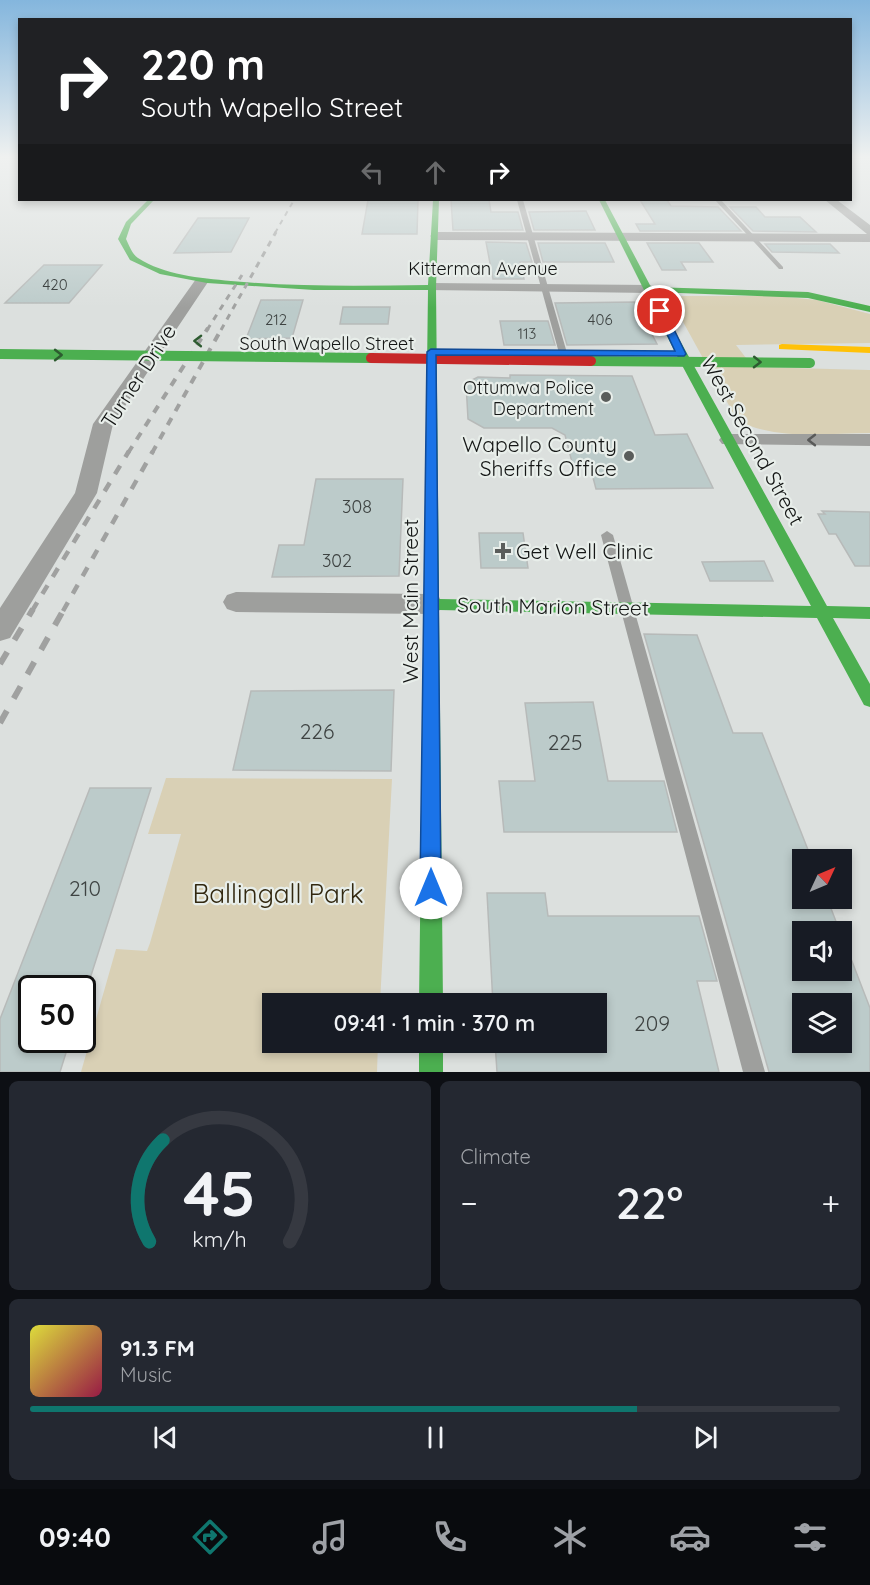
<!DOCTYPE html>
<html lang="en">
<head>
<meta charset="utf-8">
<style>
  :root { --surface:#171b24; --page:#242831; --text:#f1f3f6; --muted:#9ea1a6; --line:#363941; --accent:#0f766e }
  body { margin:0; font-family:Quicksand,sans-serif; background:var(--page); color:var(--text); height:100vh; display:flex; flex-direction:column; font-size:22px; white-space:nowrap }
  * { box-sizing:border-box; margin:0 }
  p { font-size:20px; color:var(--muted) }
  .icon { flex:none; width:33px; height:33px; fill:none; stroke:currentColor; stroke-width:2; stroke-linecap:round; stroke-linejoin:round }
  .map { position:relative; height:1072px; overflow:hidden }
  .drawer { display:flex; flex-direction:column; gap:9px; padding:9px; background:#0d0f14; flex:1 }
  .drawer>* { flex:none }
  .hud { position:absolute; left:18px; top:18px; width:834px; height:183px; border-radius:0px; box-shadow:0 3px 9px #0003; background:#202124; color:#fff; overflow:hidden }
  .needle { width:39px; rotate:46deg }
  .fabs { position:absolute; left:792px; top:849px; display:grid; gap:12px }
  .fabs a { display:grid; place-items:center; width:60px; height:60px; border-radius:0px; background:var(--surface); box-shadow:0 3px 9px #0003; font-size:30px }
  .speed { position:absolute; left:18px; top:975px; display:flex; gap:12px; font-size:30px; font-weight:700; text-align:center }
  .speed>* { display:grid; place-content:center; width:78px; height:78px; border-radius:50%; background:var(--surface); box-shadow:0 3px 9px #0003; line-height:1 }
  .speed .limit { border:3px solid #111; border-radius:9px; background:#fff; color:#111 }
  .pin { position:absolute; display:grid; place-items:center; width:51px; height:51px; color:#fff; margin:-26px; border:3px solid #fff; border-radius:50%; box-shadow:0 2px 6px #0007 }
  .me { position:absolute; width:66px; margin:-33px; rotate:0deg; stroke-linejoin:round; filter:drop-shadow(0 0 4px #0008) }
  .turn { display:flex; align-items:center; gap:21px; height:126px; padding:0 24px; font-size:27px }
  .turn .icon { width:78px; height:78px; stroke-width:2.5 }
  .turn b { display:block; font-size:42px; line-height:51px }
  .lanes { display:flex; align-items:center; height:57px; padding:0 24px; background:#0003; justify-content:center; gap:30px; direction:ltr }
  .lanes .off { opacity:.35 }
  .big { font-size:45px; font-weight:600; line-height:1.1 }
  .drawer .tile { flex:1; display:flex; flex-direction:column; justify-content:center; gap:9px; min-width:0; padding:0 21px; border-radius:9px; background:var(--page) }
  .drawer .dial { align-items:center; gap:0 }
  .dial svg { height:156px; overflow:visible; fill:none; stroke:var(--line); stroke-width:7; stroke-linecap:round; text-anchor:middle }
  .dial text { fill:var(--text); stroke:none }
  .song { display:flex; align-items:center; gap:18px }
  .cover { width:72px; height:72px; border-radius:9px; background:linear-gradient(135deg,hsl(60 70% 55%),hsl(340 70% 35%)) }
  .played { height:6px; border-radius:3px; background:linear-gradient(90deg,var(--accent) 75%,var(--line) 75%) }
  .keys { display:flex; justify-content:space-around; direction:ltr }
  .heat { display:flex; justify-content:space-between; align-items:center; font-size:33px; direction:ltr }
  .drawer .tiles { flex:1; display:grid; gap:9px; grid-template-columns:1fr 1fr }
  .tile:last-child { grid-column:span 2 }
  .trip { position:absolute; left:262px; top:993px; width:345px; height:60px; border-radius:0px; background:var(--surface); box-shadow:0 3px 9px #0003; font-weight:600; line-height:60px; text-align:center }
  .tab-bar { display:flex; height:96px; justify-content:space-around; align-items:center; background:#090b0e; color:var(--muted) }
  .tab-bar .icon { width:42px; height:42px }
  .tab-bar .on { color:var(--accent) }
  .tab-bar b { font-size:27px; color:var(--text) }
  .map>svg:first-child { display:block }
</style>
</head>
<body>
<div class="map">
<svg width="870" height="1072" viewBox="0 0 870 1072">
  <rect width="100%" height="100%" fill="#dce0de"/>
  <path fill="#d9d0b5" d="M682 296H776L817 300 870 314V343L736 345 753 367 870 370V433C828 433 775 441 737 420L671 300Z
    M166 778 392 779 380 1003 273 1004V1042L378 1043 377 1072H81L116 949 147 951 150 943 181 834H148Z"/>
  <path fill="#bccbca" stroke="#b7bab9" stroke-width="1.5" fill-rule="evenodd" d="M368 200H418L417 234H362Z
    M451 200H489L491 212H518L523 230H453Z
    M640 200H667L671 206 718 207 741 231H640L636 224H655Z
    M730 207H756L765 217H800L816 232 753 231Z
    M586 211 595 230H534L529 212Z
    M198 218H249L231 252 174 253Z
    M486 242 526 243 532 262H520L524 279H493Z
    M538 243H605L614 262H543Z
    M647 243H699L713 262H681L686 270H662Z
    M765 244H830L839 253 772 252Z
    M44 265H102L69 303H5Z
    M261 300H303L292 338 246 339Z
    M635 302 657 344 567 345 555 303Z
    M343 307H390L388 324H340Z
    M500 321H548L555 345H504Z
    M510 375 632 376 655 435 687 434 713 488 596 489 590 466H573L565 435 552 428H484L468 419 466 383 478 377 510 378Z
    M316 479H403L399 576 272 577 279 545H304Z
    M822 511 870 512V566H855L836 534H829L818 514H825Z
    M479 533H523L528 568H481Z
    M764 561 773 581H710L702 562Z
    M644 634 697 635 733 733H762L812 860H802V898H827L840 932H802V970H842L843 938 870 1008V1072H769ZM802 1004H842V1042H802Z
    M394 690 391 771 233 770 251 691Z
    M593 702 608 781H664L677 832H504L499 781H535L525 703Z
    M90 788H151L87 988H32V1040H70L60 1072H0V1019Z
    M487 893H545L548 916H699L717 981H697L719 1072H497L495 1042H597V1004H493Z"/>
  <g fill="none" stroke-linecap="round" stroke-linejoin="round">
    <path fill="#9e9f9d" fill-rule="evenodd" d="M517 200H523L567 353 566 355 559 353Z
      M715 200H721L783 267V269H779Z
      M607 531 613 535 765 1072H743L601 535Z"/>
    <path fill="#9e9f9d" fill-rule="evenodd" d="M825 200H837L870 225V242L436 240 430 236 436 232 867 234Z
      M201 278 208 282 113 424 97 493 10 638 0 641V608L75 493 93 424 196 279Z
      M432 283 650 285 657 289 650 293 427 290 425 287Z
      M729 434H870V446L722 444 719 440 722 436Z
      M236 592 430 594 439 597 443 604 439 611 430 614 236 612 227 609 223 602 227 595Z"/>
    <path fill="#4caf50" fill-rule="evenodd" d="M148 200H154L131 224 126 239C129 245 132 254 138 258 164 275 200 278 231 281 296 287 362 286 428 285L433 200H439L436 287 439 599 811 606 676 354 599 200H605L651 287 808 292 870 306V312L808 298 653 292 827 606 870 607V619L833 618 870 684V707L864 705 817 618 439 610 443 1004H419L428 290H314L207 283 160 274 130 260 118 239 126 222Z
      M419 1042H443V1072H419Z"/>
    <path fill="#ffc107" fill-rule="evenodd" d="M782 344 870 347V353L779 349V345Z"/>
    <path stroke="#a0a1a0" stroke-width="2" stroke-dasharray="5 5" stroke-linecap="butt" d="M275 233 294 200"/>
    <path stroke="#a0a1a0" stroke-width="3" stroke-dasharray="6 6" stroke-linecap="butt" d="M207 330 242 275
      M221 330 276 232"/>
    <path stroke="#a0a1a0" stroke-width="4" stroke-dasharray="8 8" stroke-linecap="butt" d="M128 453 208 328
      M152 453 222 328"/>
    <path stroke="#a0a1a0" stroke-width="4.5" stroke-dasharray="10 10" stroke-linecap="butt" d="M32 611 129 451
      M63 611 153 451"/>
    <path stroke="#a0a1a0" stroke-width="6" stroke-dasharray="14 14" stroke-linecap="butt" d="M0 664 33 609
      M0 723 64 609"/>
    <path stroke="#4caf50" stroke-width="10" d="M0 354 371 358
      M591 361 810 363"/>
    <path stroke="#c62828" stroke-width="10" d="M371 358 591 361"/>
  </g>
  <defs><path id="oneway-chevron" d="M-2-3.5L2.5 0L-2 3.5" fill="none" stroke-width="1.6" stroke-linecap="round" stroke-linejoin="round" transform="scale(1.5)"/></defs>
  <g stroke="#2d5b30">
    <use href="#oneway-chevron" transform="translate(198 341) rotate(-179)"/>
    <use href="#oneway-chevron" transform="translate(58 355)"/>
    <use href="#oneway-chevron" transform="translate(757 362) rotate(1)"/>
  </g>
  <use stroke="#595a59" href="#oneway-chevron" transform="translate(812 440) rotate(-180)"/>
  <linearGradient id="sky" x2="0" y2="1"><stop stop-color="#84b6dd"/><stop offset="0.51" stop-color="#eff1f0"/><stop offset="1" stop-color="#eff1f0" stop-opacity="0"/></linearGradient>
  <rect width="870" height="308" fill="url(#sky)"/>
  <path fill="#1a73e8" stroke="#114b97" stroke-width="1.5" d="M660 308 665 311 686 354 684 356 436 355 441 888 438 895 431 899 423 895 420 888 427 352 431 349 675 351 656 311Z"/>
  <g fill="#5a5d5b" stroke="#e8eeea" stroke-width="2">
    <circle cx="606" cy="397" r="6"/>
    <circle cx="629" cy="456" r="6"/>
    <path d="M500 542h6v6h6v6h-6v6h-6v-6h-6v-6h6z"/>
  </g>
  <g text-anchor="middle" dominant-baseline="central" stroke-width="4.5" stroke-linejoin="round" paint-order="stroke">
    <g font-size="15" fill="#3e4342">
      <text x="55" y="284">420</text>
      <text x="276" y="319">212</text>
      <text x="600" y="319">406</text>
      <text x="527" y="333">113</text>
    </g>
    <g font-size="18" fill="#141615" stroke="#e8eeea">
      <text x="483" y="268">Kitterman Avenue</text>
      <text x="327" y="343">South Wapello Street</text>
    </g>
    <g font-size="18" fill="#141615" stroke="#e8eeea" text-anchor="end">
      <text x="594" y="387">Ottumwa Police<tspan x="594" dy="21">Department</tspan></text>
    </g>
    <g font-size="18" fill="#3e4342">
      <text x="357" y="506">308</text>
      <text x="337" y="560">302</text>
    </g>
    <g font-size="21" fill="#141615" stroke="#e8eeea">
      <text transform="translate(138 376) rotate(-57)">Turner Drive</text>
      <text transform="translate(753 440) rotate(61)">West Second Street</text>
      <text transform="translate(410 601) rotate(-90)">West Main Street</text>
      <text transform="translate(553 606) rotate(1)">South Marion Street</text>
    </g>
    <g font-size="21" fill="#141615" stroke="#e8eeea" text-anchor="end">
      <text x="617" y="444">Wapello County<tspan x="617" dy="24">Sheriffs Office</tspan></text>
      <text x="516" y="551" text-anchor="start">Get Well Clinic</text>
    </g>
    <g font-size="21" fill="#3e4342">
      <text x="317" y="731">226</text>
      <text x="565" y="742">225</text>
      <text x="85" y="888">210</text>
      <text x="652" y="1023">209</text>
    </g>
    <g font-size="26" fill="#322810" stroke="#e8eeea">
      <text x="278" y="893">Ballingall Park</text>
    </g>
  </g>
</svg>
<div class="fabs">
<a><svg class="needle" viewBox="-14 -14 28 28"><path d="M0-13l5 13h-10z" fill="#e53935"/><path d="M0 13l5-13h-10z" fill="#9ea1a6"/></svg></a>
<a><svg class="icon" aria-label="sound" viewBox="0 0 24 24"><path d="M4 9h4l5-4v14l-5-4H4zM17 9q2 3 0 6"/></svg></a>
<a><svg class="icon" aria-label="layers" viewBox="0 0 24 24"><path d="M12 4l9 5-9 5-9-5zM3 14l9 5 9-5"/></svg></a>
</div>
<div class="speed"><div class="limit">50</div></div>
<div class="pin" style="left:660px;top:311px;background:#d93025"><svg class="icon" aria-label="arrive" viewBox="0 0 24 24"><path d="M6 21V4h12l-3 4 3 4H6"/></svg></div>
<svg class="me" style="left:431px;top:888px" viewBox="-20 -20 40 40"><circle r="19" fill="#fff"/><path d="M0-13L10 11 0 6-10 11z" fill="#1a73e8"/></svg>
<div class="trip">09:41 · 1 min · 370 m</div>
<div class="hud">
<div class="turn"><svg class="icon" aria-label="right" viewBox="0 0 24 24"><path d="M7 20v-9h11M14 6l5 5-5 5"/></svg><div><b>220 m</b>South Wapello Street</div></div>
<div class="lanes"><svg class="icon off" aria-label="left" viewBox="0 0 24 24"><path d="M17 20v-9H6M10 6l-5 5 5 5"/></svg><svg class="icon off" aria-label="ahead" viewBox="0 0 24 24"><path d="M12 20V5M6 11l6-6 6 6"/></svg><svg class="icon" aria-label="right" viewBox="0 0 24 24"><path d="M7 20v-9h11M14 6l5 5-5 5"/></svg></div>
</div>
</div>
<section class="drawer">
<div class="tiles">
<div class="tile dial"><svg viewBox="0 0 100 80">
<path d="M14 69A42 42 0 1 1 86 69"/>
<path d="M14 69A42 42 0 0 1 21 17" stroke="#0f766e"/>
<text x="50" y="56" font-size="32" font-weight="700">45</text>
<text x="50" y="72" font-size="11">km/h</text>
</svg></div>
<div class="tile"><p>Climate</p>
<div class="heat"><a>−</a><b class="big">22°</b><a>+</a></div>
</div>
<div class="tile">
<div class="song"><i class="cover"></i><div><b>91.3 FM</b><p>Music</p></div></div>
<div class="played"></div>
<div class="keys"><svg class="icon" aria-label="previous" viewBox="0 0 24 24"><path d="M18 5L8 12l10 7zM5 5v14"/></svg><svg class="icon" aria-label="pause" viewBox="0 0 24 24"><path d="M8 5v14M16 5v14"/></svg><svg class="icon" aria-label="next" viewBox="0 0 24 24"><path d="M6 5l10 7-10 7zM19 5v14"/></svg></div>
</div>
</div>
</section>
<nav class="tab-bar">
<b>09:40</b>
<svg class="icon on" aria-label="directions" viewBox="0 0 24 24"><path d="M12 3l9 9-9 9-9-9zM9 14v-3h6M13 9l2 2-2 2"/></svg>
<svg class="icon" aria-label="music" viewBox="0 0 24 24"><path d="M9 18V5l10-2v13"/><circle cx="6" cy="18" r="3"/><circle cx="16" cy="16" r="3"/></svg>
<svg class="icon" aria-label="phone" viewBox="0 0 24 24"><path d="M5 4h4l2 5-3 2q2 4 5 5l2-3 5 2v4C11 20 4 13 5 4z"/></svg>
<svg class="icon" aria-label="climate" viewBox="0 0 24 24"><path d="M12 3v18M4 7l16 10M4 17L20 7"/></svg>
<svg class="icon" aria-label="car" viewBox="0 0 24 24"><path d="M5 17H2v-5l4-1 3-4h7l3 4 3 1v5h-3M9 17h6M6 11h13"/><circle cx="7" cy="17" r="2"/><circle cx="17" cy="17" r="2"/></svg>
<svg class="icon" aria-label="filters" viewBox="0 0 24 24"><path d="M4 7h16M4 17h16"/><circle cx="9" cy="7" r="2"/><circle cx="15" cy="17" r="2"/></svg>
</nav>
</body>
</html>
